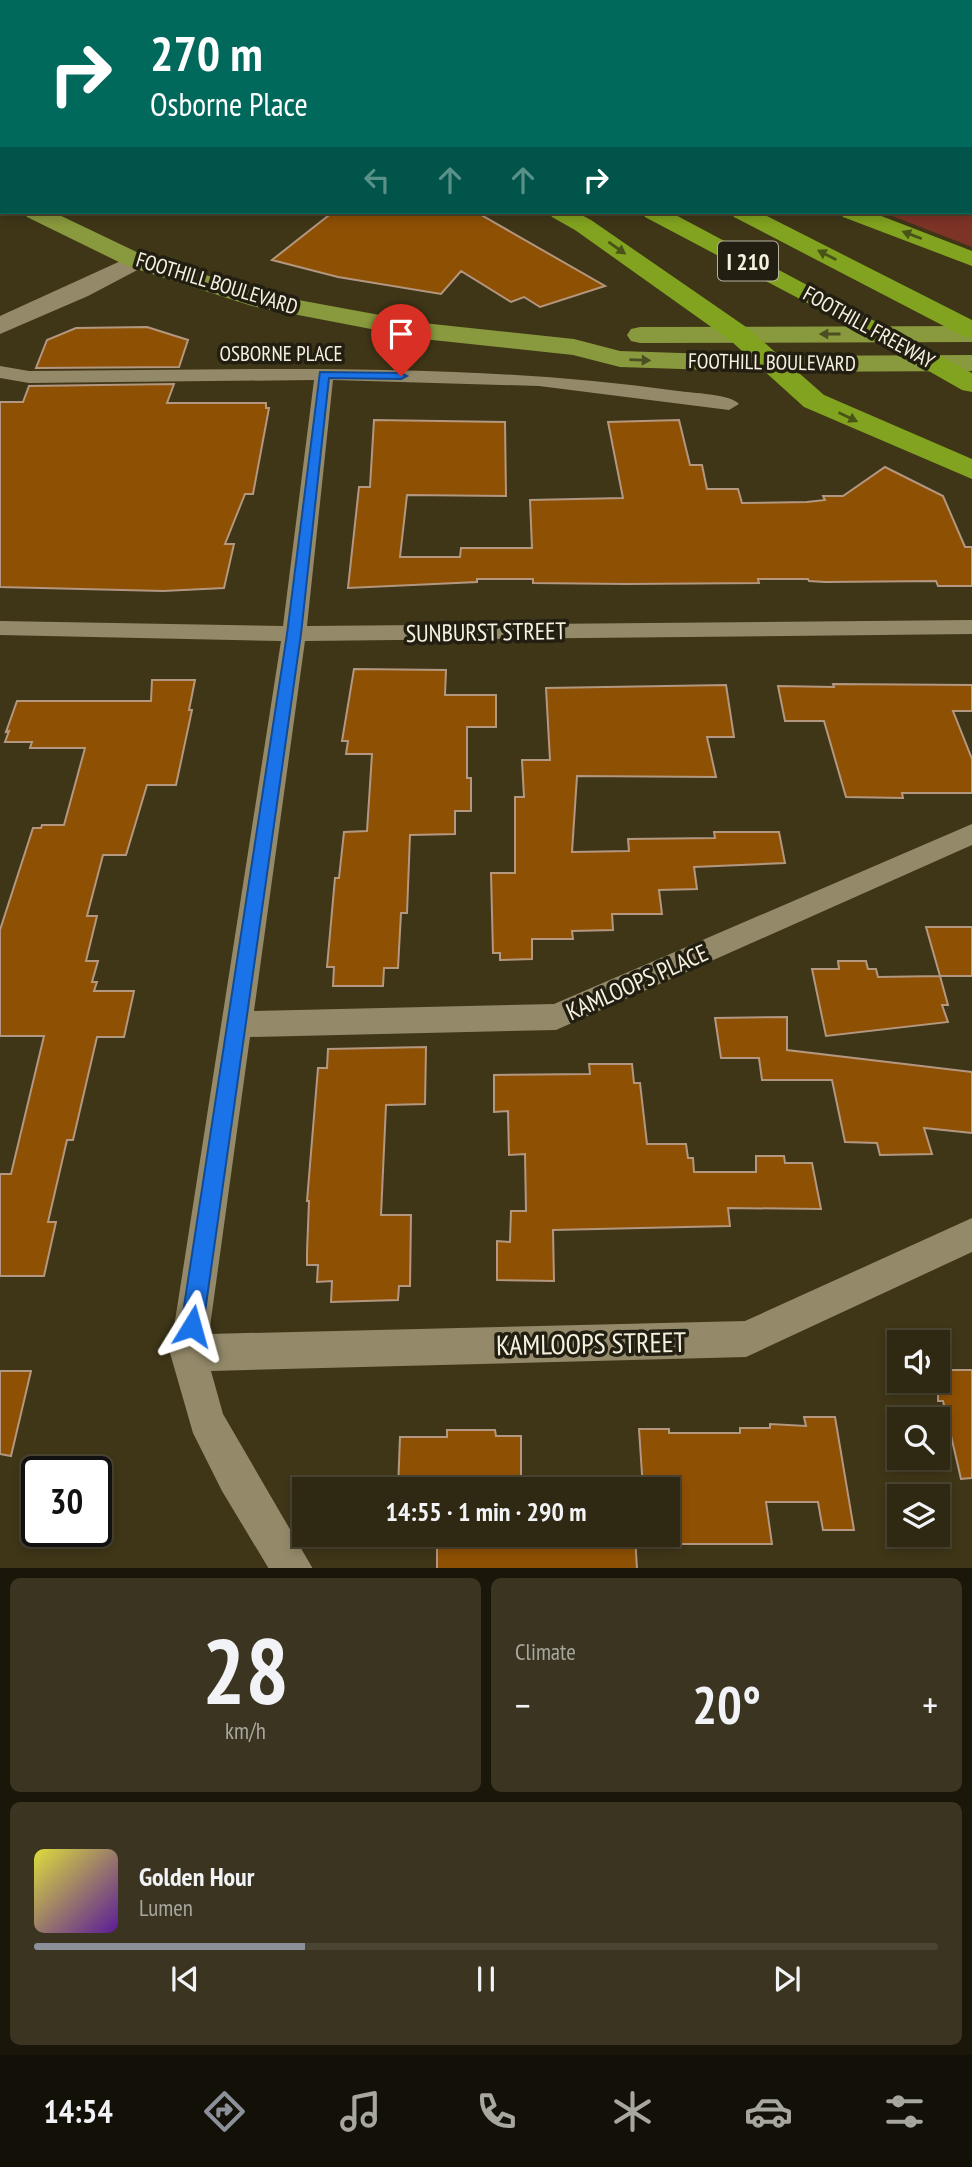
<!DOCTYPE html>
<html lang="en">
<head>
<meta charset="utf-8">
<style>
  :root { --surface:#2f2812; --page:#3b3420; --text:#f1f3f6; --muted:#a7a69f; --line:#4a4432; --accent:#8c9099 }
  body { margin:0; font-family:"PT Sans Narrow",sans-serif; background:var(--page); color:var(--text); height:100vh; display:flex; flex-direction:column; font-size:26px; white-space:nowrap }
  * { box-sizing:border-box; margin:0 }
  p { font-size:23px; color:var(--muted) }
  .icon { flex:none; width:38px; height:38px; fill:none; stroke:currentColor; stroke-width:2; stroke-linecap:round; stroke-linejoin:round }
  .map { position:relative; height:1568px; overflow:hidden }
  .sheet { display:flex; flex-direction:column; gap:10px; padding:10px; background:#1a160a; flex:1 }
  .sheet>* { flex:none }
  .hud { position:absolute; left:0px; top:0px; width:973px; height:214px; box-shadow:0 4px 10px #0003,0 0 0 2px var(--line); background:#00695c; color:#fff; overflow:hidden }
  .buttons { position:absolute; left:887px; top:1330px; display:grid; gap:14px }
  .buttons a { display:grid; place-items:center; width:63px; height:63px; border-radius:0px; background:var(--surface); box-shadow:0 4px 10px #0003,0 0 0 2px var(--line); font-size:35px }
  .speed { position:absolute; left:21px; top:1456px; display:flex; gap:14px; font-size:35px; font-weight:700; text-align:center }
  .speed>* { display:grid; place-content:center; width:91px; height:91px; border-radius:50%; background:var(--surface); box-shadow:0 4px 10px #0003,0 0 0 2px var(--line); line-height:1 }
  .speed .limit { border:4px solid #111; border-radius:10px; background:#fff; color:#111 }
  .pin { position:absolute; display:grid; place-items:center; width:60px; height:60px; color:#fff; margin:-72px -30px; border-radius:50% 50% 50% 0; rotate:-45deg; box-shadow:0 0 7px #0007 }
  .pin .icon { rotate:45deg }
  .me { position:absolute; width:77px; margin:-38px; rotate:8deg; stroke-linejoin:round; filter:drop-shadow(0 0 5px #0008) }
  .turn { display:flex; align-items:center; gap:24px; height:147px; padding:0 35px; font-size:32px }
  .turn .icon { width:91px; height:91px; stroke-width:2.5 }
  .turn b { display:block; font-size:49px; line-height:60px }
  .lanes { display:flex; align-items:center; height:66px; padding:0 35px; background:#0003; justify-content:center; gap:35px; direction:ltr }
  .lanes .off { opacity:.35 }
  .big { font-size:52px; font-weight:700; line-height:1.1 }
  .sheet .card { flex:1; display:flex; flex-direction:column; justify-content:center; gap:10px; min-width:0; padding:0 24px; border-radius:10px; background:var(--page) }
  .sheet .dial { align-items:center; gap:0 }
  .dial b { font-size:91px; line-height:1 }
  .song { display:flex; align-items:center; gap:21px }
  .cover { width:84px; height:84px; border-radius:10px; background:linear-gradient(135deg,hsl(60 70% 55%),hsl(270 70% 35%)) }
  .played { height:7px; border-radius:4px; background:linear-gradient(90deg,var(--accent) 30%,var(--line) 30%) }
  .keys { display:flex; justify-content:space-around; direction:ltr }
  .heat { display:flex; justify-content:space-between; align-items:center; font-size:38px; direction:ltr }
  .sheet .tiles { flex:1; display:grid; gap:10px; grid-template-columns:1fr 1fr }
  .card:last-child { grid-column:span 2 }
  .trip { position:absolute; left:292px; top:1477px; width:388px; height:70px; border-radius:0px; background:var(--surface); box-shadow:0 4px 10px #0003,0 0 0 2px var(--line); font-weight:700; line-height:70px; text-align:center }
  .tab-bar { display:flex; height:112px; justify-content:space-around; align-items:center; background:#131007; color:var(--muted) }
  .tab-bar .icon { width:49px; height:49px }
  .tab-bar .current { color:var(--accent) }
  .tab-bar b { font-size:32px; color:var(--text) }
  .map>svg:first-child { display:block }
</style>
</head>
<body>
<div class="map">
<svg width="972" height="1569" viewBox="0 0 972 1569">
  <rect width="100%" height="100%" fill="#3f3618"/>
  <path fill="#7e3327" d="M336 0H972V247L882 212H971V2Z"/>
  <path fill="#8e5003" stroke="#b39780" stroke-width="2" d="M333 212H476L605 286 540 307 524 297 511 302 461 271 441 294 338 277 272 260Z
    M147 327 188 340 179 367 36 368 47 340 76 328Z
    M174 384 167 403H266V408H269L253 494H245L225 544H234L224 588 163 591 0 587V402H23L29 386Z
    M374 420 505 422 506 496 407 495 400 557H460L461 548H532L530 500 623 498 608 422 679 420 690 465H702L707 489H738L742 503 807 502 825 500 823 496H843L885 467 943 496 965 547H972V586H938L936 581 825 582 809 581 808 579H758L759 583 626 584 533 583V579H477V582L348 588 359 487H370Z
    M354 669 446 670 445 695H496V727H467V778H471V811H455V834L410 835 407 913H401L398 968H384L383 986H333L334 967H327L335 878H339L344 832 367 831 372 754H346L348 741H342Z
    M152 680H195L189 710H192L176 785H147L126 855H103L87 916H97L86 961H98L92 982H97L94 991H134L124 1037H97L73 1140H67L48 1222H56L44 1276H0V1174H11L44 1036H0V930L33 828H41L42 825H64L85 748H30L32 742H5L9 731 6 732 17 701H151Z
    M833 684 972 685V711H953L972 759V793H902L903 798 846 797 824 721H785L778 686 834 687Z
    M726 685 734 737H707L716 777 577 776 572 852 629 851 628 839 715 838 714 832H779L785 863 694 867 697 889 659 890 662 914H612L613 930 572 931 573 939H532V959L500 960V953H493L491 873H515V797H524L522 760H550L546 688Z
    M926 927H972V976H940Z
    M838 961H866L868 969H876L878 977 940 976 948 1005H942L948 1022 826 1036 812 969H839Z
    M787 1017V1050L972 1072V1133L924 1128 932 1154 880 1155 877 1143 845 1142 832 1080H762L759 1058H721L715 1018Z
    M426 1047 425 1104 386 1105 381 1215H411L410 1286H399L398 1300 331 1302 332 1281 317 1282 318 1265H307V1252L309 1201H307L318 1068H327L328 1049Z
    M589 1064H632L634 1083H640L647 1144H686L688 1158H693L694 1172H756V1156H784L785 1163H812L821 1209 728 1208 730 1226 553 1230 554 1281 497 1280V1241L510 1242 511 1211H526L525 1154 509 1155 508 1111 494 1112V1075L590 1074Z
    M938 1370H972V1478L961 1479 943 1401H938Z
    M0 1371H31L11 1456 0 1454Z
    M804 1417H835L854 1530H823L818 1502H766L772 1544H647V1535H668V1489H643L639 1429H669V1433H740V1428H770V1424L806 1426Z
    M447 1430H495L496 1436H521V1483H525V1489H398L400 1437H447Z
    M405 1535H635L637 1569H437V1537H406Z"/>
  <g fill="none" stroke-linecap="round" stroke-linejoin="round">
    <path fill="#948a6a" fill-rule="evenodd" d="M0 366 29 371C246 370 462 361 678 391 691 393 731 394 739 404L729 410 539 386 333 380 307 626 972 620V634L305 641 254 1011 554 1004 972 824V845L556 1030 250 1037 209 1334 745 1321 972 1218V1252L746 1357 211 1371 223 1414 313 1569H269L222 1491 193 1433 170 1353 281 641 0 635V621L283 626 314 380 29 383 0 378Z"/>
    <path fill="#948a6a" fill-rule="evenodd" d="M136 254 145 256 148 261 145 266 88 296 0 334V316Z"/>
    <path fill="#89993d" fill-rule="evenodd" d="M0 183 2 184V198L0 197Z
      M24 212H53L145 256 266 294 423 323 574 339 620 351 772 356 972 355V371L772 372 620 367 573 355 423 339 252 306 127 266 27 217Z
      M972 326V342L640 343 631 341 627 335 631 329 640 327Z"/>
    <path fill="#82a31f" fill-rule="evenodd" d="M195 0H214L215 2H196Z
      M279 0H299L300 2H280Z
      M549 212H576L591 220 749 329 824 395 972 459V479L804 407 731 341 575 230 552 217Z
      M642 212H670L972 373V392L962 390 834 317 645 217Z
      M731 212H759L972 320V338L963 336 734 217Z
      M840 212H871L972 251V266L843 217Z"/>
  </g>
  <defs><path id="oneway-solid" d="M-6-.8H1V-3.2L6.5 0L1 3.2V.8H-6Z" transform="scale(1.75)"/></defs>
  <g fill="#485317">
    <use href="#oneway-solid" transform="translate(912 235) rotate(-159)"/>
    <use href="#oneway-solid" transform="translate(617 248) rotate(35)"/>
    <use href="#oneway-solid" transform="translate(827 255) rotate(-153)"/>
    <use href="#oneway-solid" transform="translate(848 417) rotate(26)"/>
  </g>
  <g fill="#4b4f23">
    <use href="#oneway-solid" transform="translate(830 334) rotate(180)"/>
    <use href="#oneway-solid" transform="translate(640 360) rotate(2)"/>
  </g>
  <path fill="#1a73e8" stroke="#114b97" stroke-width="2" d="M320 372 401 373 407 376 401 379 329 378 301 634 203 1326 200 1334 192 1337 184 1334 181 1326 287 634Z"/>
  <g text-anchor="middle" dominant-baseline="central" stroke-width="7" stroke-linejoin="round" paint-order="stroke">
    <g font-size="21" fill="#f6f0df" stroke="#221e11">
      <text transform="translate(217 283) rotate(17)">FOOTHILL BOULEVARD</text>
      <text transform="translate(869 327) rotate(29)">FOOTHILL FREEWAY</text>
      <text x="281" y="353">OSBORNE PLACE</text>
      <text transform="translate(772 362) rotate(1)">FOOTHILL BOULEVARD</text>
    </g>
    <rect fill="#221e11" stroke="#b6b1a1" stroke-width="2" x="718" y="241.5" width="60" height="39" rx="5"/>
    <g font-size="23" font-weight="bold" fill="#f6f0df">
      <text x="748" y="261">I 210</text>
    </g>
    <g font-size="24" fill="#f6f0df" stroke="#221e11">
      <text transform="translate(486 632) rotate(-1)">SUNBURST STREET</text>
      <text transform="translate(637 982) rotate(-24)">KAMLOOPS PLACE</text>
    </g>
    <g font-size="28" fill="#f6f0df" stroke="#221e11">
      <text transform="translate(591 1343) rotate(-1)">KAMLOOPS STREET</text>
    </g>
  </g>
</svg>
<div class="buttons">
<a><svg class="icon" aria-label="sound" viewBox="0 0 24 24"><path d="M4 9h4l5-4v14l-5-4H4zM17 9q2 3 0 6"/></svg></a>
<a><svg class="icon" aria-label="search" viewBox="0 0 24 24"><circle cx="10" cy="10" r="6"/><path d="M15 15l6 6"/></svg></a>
<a><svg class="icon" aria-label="layers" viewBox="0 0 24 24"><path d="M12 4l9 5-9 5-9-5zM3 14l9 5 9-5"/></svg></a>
</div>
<div class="speed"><div class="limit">30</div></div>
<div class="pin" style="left:401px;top:376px;background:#d93025"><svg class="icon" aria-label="arrive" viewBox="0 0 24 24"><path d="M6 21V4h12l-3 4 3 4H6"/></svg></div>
<svg class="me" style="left:192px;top:1326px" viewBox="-20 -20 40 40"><path d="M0-17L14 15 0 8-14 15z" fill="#1a73e8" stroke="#fff" stroke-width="4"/></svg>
<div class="trip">14:55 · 1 min · 290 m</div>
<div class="hud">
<div class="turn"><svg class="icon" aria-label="right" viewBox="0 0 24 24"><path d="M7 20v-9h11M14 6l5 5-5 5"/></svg><div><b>270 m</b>Osborne Place</div></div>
<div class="lanes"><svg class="icon off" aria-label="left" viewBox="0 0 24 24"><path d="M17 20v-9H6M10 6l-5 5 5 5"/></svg><svg class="icon off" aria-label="ahead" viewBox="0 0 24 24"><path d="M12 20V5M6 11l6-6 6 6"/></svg><svg class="icon off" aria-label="ahead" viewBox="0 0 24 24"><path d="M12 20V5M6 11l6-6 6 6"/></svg><svg class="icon" aria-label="right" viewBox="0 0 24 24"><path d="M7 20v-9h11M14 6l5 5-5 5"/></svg></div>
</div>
</div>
<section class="sheet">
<div class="tiles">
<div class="card dial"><b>28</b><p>km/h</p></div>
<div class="card"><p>Climate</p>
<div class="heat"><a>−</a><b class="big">20°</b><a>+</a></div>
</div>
<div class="card">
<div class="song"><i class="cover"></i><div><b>Golden Hour</b><p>Lumen</p></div></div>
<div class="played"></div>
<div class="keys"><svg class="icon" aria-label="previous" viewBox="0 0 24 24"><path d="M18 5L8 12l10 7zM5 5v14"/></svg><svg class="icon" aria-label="pause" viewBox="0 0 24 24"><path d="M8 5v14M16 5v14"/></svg><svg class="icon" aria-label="next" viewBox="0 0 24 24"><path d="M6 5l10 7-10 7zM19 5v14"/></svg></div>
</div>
</div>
</section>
<nav class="tab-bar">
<b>14:54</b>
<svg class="icon current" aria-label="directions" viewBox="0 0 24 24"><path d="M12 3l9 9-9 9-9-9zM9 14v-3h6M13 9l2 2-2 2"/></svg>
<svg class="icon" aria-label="music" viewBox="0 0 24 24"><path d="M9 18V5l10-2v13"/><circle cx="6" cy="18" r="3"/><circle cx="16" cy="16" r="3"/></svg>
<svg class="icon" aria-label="phone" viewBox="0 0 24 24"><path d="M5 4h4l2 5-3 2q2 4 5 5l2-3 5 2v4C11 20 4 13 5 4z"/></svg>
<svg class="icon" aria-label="climate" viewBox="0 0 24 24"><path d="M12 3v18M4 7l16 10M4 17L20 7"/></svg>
<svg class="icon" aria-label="car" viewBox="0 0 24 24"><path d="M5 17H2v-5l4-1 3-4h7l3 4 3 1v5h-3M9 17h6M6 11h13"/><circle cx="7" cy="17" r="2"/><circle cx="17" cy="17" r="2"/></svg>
<svg class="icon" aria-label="filters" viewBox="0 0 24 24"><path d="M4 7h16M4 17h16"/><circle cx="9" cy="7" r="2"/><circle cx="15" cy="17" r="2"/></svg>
</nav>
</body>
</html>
